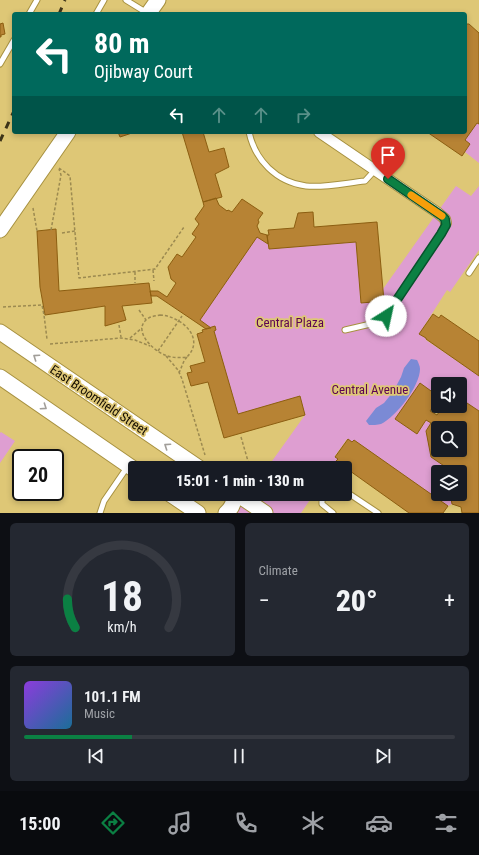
<!DOCTYPE html>
<html lang="en">
<head>
<meta charset="utf-8">
<style>
  :root { --surface:#171b24; --page:#242831; --text:#f1f3f6; --muted:#9ea1a6; --line:#363941; --accent:#0b8043 }
  body { margin:0; font-family:"Roboto Condensed",sans-serif; background:var(--page); color:var(--text); height:100vh; display:flex; flex-direction:column; font-size:15px; white-space:nowrap }
  * { box-sizing:border-box; margin:0 }
  p { font-size:13px; color:var(--muted) }
  .icon { flex:none; width:22px; height:22px; fill:none; stroke:currentColor; stroke-width:2; stroke-linecap:round; stroke-linejoin:round }
  .map { position:relative; height:513px; overflow:hidden }
  .side { display:flex; flex-direction:column; gap:10px; padding:10px; background:#0d0f14; flex:1 }
  .side>* { flex:none }
  .banner { position:absolute; left:12px; top:12px; width:455px; height:122px; border-radius:4px; box-shadow:0 2px 6px #0003; background:#00695c; color:#fff; overflow:hidden }
  .tools { position:absolute; left:431px; top:377px; display:grid; gap:8px }
  .tools a { display:grid; place-items:center; width:36px; height:36px; border-radius:4px; background:var(--surface); box-shadow:0 2px 6px #0003; font-size:20px }
  .speed { position:absolute; left:12px; top:449px; display:flex; gap:8px; font-size:20px; font-weight:700; text-align:center }
  .speed>* { display:grid; place-content:center; width:52px; height:52px; border-radius:50%; background:var(--surface); box-shadow:0 2px 6px #0003; line-height:1 }
  .speed .limit { border:2px solid #111; border-radius:6px; background:#fff; color:#111 }
  .pin { position:absolute; display:grid; place-items:center; width:34px; height:34px; color:#fff; margin:-41px -17px; border-radius:50% 50% 50% 0; rotate:-45deg; box-shadow:0 0 4px #0007 }
  .pin .icon { rotate:45deg }
  .me { position:absolute; width:44px; margin:-22px; rotate:35deg; stroke-linejoin:round; filter:drop-shadow(0 0 3px #0008) }
  .turn { display:flex; align-items:center; gap:14px; height:84px; padding:0 16px; font-size:18px }
  .turn .icon { width:52px; height:52px; stroke-width:2.5 }
  .turn b { display:block; font-size:28px; line-height:34px }
  .lanes { display:flex; align-items:center; height:38px; padding:0 16px; background:#0003; justify-content:center; gap:20px; direction:ltr }
  .lanes .off { opacity:.35 }
  .big { font-size:30px; font-weight:800; line-height:1.1 }
  .side .card { flex:1; display:flex; flex-direction:column; justify-content:center; gap:6px; min-width:0; padding:0 14px; border-radius:6px; background:var(--page) }
  .side .dial { align-items:center; gap:0 }
  .dial svg { height:104px; overflow:visible; fill:none; stroke:var(--line); stroke-width:7; stroke-linecap:round; text-anchor:middle }
  .dial text { fill:var(--text); stroke:none }
  .song { display:flex; align-items:center; gap:12px }
  .cover { width:48px; height:48px; border-radius:6px; background:linear-gradient(135deg,hsl(270 70% 55%),hsl(200 70% 35%)) }
  .played { height:4px; border-radius:2px; background:linear-gradient(90deg,var(--accent) 25%,var(--line) 25%) }
  .keys { display:flex; justify-content:space-around; direction:ltr }
  .heat { display:flex; justify-content:space-between; align-items:center; font-size:22px; direction:ltr }
  .side .tiles { flex:1; display:grid; gap:10px; grid-template-columns:1fr 1fr }
  .card:last-child { grid-column:span 2 }
  .trip { position:absolute; left:128px; top:461px; width:224px; height:40px; border-radius:4px; background:var(--surface); box-shadow:0 2px 6px #0003; font-weight:800; line-height:40px; text-align:center }
  .dock { display:flex; height:64px; justify-content:space-around; align-items:center; background:#090b0e; color:var(--muted) }
  .dock .icon { width:28px; height:28px }
  .dock .selected { color:var(--accent) }
  .dock b { font-size:18px; color:var(--text) }
  .map>svg:first-child { display:block }
</style>
</head>
<body>
<div class="map">
<svg width="479" height="513" viewBox="0 0 479 513">
  <rect width="100%" height="100%" fill="#dec776"/>
  <path fill="#de9ed1" d="M477 123 479 124V163L465 152V140Z
    M456 186 471 196 479 186V250L450 292 447 290 419 334 426 338V340L479 376V411L460 404V384H438V396L397 420 417 434 426 420 431 423 426 431 431 457 453 472H438V494H450L452 504 448 506 354 440 352 442 347 439 335 456 338 459 332 468H267L305 415 300 396 238 414 214 331 216 330 215 327 211 328 200 320 257 237 268 244 269 249 356 242 361 303 384 301 383 289Z
    M1 432 15 441 0 463V433Z
    M249 494H314L301 513H236Z"/>
  <path fill="#7b8ad5" d="M411 359 417 360C418 362 420 366 420 369 420 386 396 417 381 424 378 425 372 425 369 425L366 421 376 408 384 403 393 392 401 377 404 368Z"/>
  <path fill="#b78334" stroke="#8c5e11" fill-rule="evenodd" d="M3 23 5 34 1 35V37H0V24Z
    M465 24H469L479 33V124L477 123 465 140 470 144 462 156 427 132H465Z
    M118 132H135L120 137Z
    M182 132H203L209 152 224 148 229 167 215 174 222 197 203 202Z
    M216 198 219 205 227 211 228 210 232 212 242 199 263 213 258 220 259 222 257 226 260 233 267 235 268 244 257 237 200 320 211 328 206 329 157 296H151L150 291H158L167 297 176 283 171 279 168 267 177 254 182 257 196 237 192 234 199 224 195 219 204 206 203 202Z
    M313 212 314 227 377 222 384 301 361 303 356 242 269 249 267 235H269L268 230 294 228 298 213Z
    M56 229 59 291 149 283 152 303 122 306 126 320 105 326V306L45 315 40 287 37 231Z
    M433 314 439 318 441 315 479 341V376L426 339V338L419 334Z
    M215 326 216 330 214 331 238 414 300 396 305 415 224 438 208 382 191 386 187 373 192 372 190 366 205 362 197 334 203 332 202 330Z
    M420 383 438 396V400L430 411 437 415 442 408 460 406V404L467 403 479 411V513H462L461 507 452 504 450 494H460V472H453L431 457 426 431 431 423 426 420 417 434 395 419ZM438 428H460V450H438Z
    M348 439 352 442 354 440 448 506 443 513H409L336 461 338 459 335 457Z"/>
  <g fill="none" stroke-linecap="round" stroke-linejoin="round">
    <g stroke="#a79140" stroke-width="7">
      <path id="lane" d="M126 0 147 13
        M29 14 37 0
        M96 14 104 0
        M0 64 14 40
        M249 132C255 160 276 182 306 186 324 188 346 183 365 181L375 170
        M469 273 479 258
        M345 330 375 323 380 322 386 317 441 234 446 227V223
        M345 491 378 513
        M325 494 322 501V504L333 513
        M100 513 104 501 128 466"/>
    </g>
    <g stroke="#a79140" stroke-width="12">
      <path id="street" d="M319 132 438 213 445 219 446 223"/>
    </g>
    <g stroke="#a79140" stroke-width="17">
      <path id="secondary" d="M148 14 158 0
        M0 230 68 132
        M0 332 199 468
        M0 377 135 470
        M170 494 198 513
        M237 494 265 513
        M226 513C232 508 235 502 233 494"/>
    </g>
    <path stroke="#9c8a50" stroke-width="1.5" stroke-dasharray="3 2" stroke-linecap="butt" d="M59 168 70 176 79 278 155 269 184 227
      M33 208 37 231
      M51 230 61 175 59 169
      M62 233 75 231
      M153 270 154 281
      M135 272V283
      M3 307 42 305 44 315 47 339
      M139 310 146 320
      M160 315C181 316 206 338 187 357 180 358 172 358 165 355 154 351 133 332 146 320 150 316 156 316 160 315Z
      M119 325 121 337
      M130 338 142 328
      M50 344 121 338 135 340 150 346
      M158 351 182 316
      M166 356 178 370 182 379 205 455
      M179 373 184 361 187 357
      M241 437 250 468"/>
    <use href="#lane" stroke="#fff" stroke-width="5"/>
    <use href="#street" stroke="#fff" stroke-width="10"/>
    <use href="#secondary" stroke="#fff" stroke-width="15"/>
    <path stroke="#3e3419" stroke-width="3" stroke-dasharray="7 7" stroke-linecap="butt" d="M59 14 65 0
      M0 141 14 111"/>
  </g>
  <defs><path id="oneway-chevron" d="M-2-3.5L2.5 0L-2 3.5" fill="none" stroke-width="1.6" stroke-linecap="round" stroke-linejoin="round"/></defs>
  <g stroke="#a19e99">
    <use href="#oneway-chevron" transform="translate(36 357) rotate(-146)"/>
    <use href="#oneway-chevron" transform="translate(44 407) rotate(34)"/>
    <use href="#oneway-chevron" transform="translate(167 446) rotate(-146)"/>
  </g>
  <g fill="none" stroke-linecap="round" stroke-linejoin="round">
    <g stroke="#07532c" stroke-width="10">
      <path id="route" d="M386 316 441 234 446 225 445 219 442 216 388 179"/>
    </g>
    <use href="#route" stroke="#0b8043" stroke-width="7"/>
    <path stroke="#f59e0b" stroke-width="7" d="M411 195 442 216"/>
  </g>
  <g text-anchor="middle" dominant-baseline="central" stroke-width="3.5" stroke-linejoin="round" paint-order="stroke">
    <g font-size="13" fill="#5c0352" stroke="#dec776">
      <text x="290" y="322">Central Plaza</text>
      <text x="370" y="389">Central Avenue</text>
    </g>
    <g font-size="13" fill="#130c00" stroke="#dec776">
      <text transform="translate(99 400) rotate(34)">East Broomfield Street</text>
    </g>
  </g>
</svg>
<div class="tools">
<a><svg class="icon" aria-label="sound" viewBox="0 0 24 24"><path d="M4 9h4l5-4v14l-5-4H4zM17 9q2 3 0 6"/></svg></a>
<a><svg class="icon" aria-label="search" viewBox="0 0 24 24"><circle cx="10" cy="10" r="6"/><path d="M15 15l6 6"/></svg></a>
<a><svg class="icon" aria-label="layers" viewBox="0 0 24 24"><path d="M12 4l9 5-9 5-9-5zM3 14l9 5 9-5"/></svg></a>
</div>
<div class="speed"><div class="limit">20</div></div>
<div class="pin" style="left:388px;top:179px;background:#d93025"><svg class="icon" aria-label="arrive" viewBox="0 0 24 24"><path d="M6 21V4h12l-3 4 3 4H6"/></svg></div>
<svg class="me" style="left:386px;top:316px" viewBox="-20 -20 40 40"><circle r="19" fill="#fff"/><path d="M0-13L10 11 0 6-10 11z" fill="#0b8043"/></svg>
<div class="trip">15:01 · 1 min · 130 m</div>
<div class="banner">
<div class="turn"><svg class="icon" aria-label="left" viewBox="0 0 24 24"><path d="M17 20v-9H6M10 6l-5 5 5 5"/></svg><div><b>80 m</b>Ojibway Court</div></div>
<div class="lanes"><svg class="icon" aria-label="left" viewBox="0 0 24 24"><path d="M17 20v-9H6M10 6l-5 5 5 5"/></svg><svg class="icon off" aria-label="ahead" viewBox="0 0 24 24"><path d="M12 20V5M6 11l6-6 6 6"/></svg><svg class="icon off" aria-label="ahead" viewBox="0 0 24 24"><path d="M12 20V5M6 11l6-6 6 6"/></svg><svg class="icon off" aria-label="right" viewBox="0 0 24 24"><path d="M7 20v-9h11M14 6l5 5-5 5"/></svg></div>
</div>
</div>
<section class="side">
<div class="tiles">
<div class="card dial"><svg viewBox="0 0 100 80">
<path d="M14 69A42 42 0 1 1 86 69"/>
<path d="M14 69A42 42 0 0 1 8 47" stroke="#0b8043"/>
<text x="50" y="56" font-size="32" font-weight="700">18</text>
<text x="50" y="72" font-size="11">km/h</text>
</svg></div>
<div class="card"><p>Climate</p>
<div class="heat"><a>−</a><b class="big">20°</b><a>+</a></div>
</div>
<div class="card">
<div class="song"><i class="cover"></i><div><b>101.1 FM</b><p>Music</p></div></div>
<div class="played"></div>
<div class="keys"><svg class="icon" aria-label="previous" viewBox="0 0 24 24"><path d="M18 5L8 12l10 7zM5 5v14"/></svg><svg class="icon" aria-label="pause" viewBox="0 0 24 24"><path d="M8 5v14M16 5v14"/></svg><svg class="icon" aria-label="next" viewBox="0 0 24 24"><path d="M6 5l10 7-10 7zM19 5v14"/></svg></div>
</div>
</div>
</section>
<nav class="dock">
<b>15:00</b>
<svg class="icon selected" aria-label="directions" viewBox="0 0 24 24"><path d="M12 3l9 9-9 9-9-9zM9 14v-3h6M13 9l2 2-2 2"/></svg>
<svg class="icon" aria-label="music" viewBox="0 0 24 24"><path d="M9 18V5l10-2v13"/><circle cx="6" cy="18" r="3"/><circle cx="16" cy="16" r="3"/></svg>
<svg class="icon" aria-label="phone" viewBox="0 0 24 24"><path d="M5 4h4l2 5-3 2q2 4 5 5l2-3 5 2v4C11 20 4 13 5 4z"/></svg>
<svg class="icon" aria-label="climate" viewBox="0 0 24 24"><path d="M12 3v18M4 7l16 10M4 17L20 7"/></svg>
<svg class="icon" aria-label="car" viewBox="0 0 24 24"><path d="M5 17H2v-5l4-1 3-4h7l3 4 3 1v5h-3M9 17h6M6 11h13"/><circle cx="7" cy="17" r="2"/><circle cx="17" cy="17" r="2"/></svg>
<svg class="icon" aria-label="filters" viewBox="0 0 24 24"><path d="M4 7h16M4 17h16"/><circle cx="9" cy="7" r="2"/><circle cx="15" cy="17" r="2"/></svg>
</nav>
</body>
</html>
